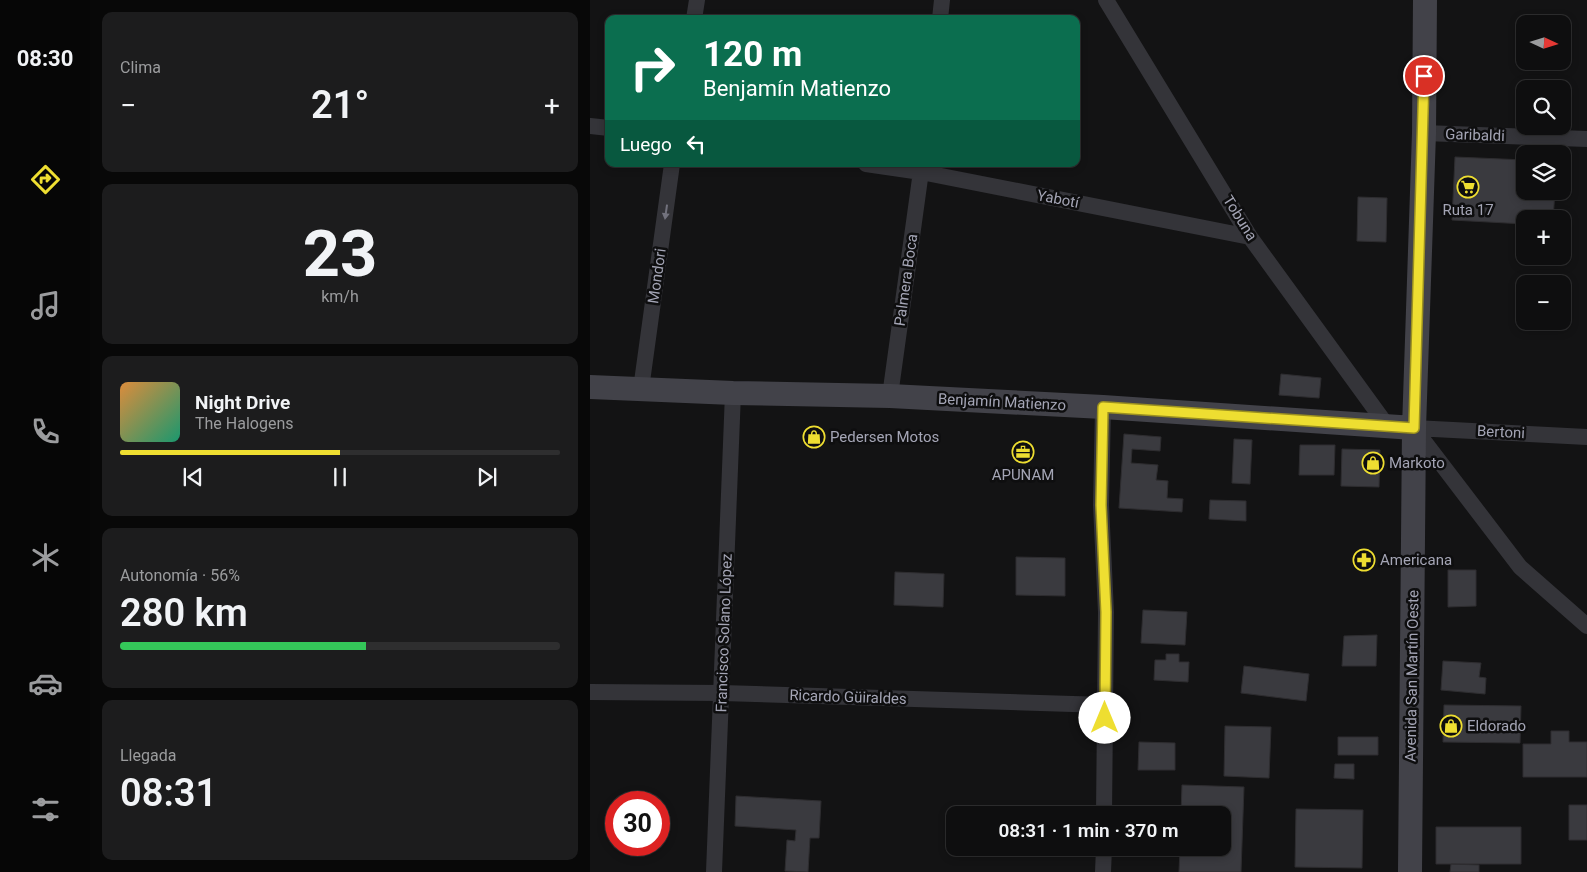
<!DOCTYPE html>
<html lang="es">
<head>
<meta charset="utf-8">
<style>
  :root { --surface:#0e0e0f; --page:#1c1c1d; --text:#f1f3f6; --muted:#9b9c9e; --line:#2e2e2f; --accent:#eede31 }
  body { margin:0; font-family:Roboto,sans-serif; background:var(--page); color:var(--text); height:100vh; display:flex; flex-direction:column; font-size:19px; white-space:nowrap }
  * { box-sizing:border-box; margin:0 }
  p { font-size:16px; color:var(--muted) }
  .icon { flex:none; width:28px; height:28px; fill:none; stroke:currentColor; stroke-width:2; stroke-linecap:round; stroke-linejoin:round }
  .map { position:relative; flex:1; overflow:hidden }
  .panel { display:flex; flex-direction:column; gap:12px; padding:12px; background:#080808; width:500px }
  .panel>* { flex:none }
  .hud { position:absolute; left:15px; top:15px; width:475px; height:152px; border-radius:10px; box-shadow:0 2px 8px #0003,0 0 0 1px var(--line); background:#0b6e4f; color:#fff; overflow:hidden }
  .needle { width:32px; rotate:94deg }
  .tools { position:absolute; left:926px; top:15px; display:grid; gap:10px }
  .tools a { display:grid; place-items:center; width:55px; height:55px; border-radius:10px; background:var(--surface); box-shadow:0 2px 8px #0003,0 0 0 1px var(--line); font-size:25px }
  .speed { position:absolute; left:15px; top:791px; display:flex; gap:10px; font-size:25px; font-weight:700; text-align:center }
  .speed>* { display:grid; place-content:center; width:65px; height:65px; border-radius:50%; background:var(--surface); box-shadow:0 2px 8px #0003,0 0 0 1px var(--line); line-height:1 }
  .speed .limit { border:8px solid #d22; background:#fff; color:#111 }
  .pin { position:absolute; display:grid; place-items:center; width:42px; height:42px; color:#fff; margin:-21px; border:2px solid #fff; border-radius:50%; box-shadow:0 1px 5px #0007 }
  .me { position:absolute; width:55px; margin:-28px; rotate:0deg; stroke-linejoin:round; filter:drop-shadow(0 0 4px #0008) }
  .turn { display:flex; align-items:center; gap:18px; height:105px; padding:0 15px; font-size:22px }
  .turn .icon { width:65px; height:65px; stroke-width:2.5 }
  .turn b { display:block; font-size:35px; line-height:42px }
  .then { display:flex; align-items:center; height:48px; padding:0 15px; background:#0003; gap:10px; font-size:19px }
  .big { font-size:38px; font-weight:600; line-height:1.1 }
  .panel .card { flex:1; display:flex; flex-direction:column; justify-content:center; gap:8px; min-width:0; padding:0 18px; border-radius:10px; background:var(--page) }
  .panel .dial { align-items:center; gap:0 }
  .dial b { font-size:65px; line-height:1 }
  .song { display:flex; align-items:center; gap:15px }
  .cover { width:60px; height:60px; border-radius:8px; background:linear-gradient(135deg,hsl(30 70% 55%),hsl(160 70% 35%)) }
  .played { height:5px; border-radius:2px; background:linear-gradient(90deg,var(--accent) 50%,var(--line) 50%) }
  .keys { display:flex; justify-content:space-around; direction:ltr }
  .heat { display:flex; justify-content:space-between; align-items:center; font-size:28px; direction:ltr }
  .charge { height:8px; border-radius:4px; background:linear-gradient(90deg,#34c759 56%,var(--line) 0) }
  .trip { position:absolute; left:356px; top:806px; width:285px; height:50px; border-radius:10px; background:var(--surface); box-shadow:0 2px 8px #0003,0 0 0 1px var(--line); font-weight:600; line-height:50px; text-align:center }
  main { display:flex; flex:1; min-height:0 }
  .menu { display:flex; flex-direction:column; width:90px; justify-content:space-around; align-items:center; background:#060606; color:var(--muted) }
  .menu .icon { width:35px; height:35px }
  .menu .active { color:var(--accent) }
  .menu b { font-size:22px; color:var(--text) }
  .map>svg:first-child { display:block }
</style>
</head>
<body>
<main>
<nav class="menu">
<b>08:30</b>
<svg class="icon active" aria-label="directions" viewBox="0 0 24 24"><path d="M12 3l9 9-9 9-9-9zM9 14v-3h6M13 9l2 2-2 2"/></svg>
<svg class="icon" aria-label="music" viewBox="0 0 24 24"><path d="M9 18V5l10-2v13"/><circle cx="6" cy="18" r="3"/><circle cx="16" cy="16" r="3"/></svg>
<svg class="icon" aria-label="phone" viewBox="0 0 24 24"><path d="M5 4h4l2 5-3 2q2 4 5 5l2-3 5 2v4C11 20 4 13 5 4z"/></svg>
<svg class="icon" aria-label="climate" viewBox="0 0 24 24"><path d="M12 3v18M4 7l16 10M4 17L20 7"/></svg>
<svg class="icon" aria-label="car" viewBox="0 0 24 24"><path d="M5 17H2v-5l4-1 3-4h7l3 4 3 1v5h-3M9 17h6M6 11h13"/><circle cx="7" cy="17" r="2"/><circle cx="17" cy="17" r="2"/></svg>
<svg class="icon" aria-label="filters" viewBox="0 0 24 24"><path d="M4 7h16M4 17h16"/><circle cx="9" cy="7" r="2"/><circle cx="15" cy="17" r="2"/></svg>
</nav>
<section class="panel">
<div class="card"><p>Clima</p>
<div class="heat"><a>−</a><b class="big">21°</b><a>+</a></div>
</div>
<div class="card dial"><b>23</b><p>km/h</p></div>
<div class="card">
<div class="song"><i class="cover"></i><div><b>Night Drive</b><p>The Halogens</p></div></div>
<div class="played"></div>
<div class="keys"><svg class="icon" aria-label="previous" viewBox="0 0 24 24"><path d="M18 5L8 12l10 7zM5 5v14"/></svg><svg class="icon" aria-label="pause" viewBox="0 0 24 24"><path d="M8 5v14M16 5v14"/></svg><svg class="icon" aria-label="next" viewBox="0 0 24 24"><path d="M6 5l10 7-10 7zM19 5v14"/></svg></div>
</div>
<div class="card"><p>Autonomía · 56%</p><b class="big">280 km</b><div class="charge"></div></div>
<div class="card"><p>Llegada</p><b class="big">08:31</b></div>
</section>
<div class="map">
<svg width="997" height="872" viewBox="0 0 997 872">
  <rect width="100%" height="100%" fill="#131314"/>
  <path fill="#3a3a3f" stroke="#2e2d30" d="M865 157 935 160V191H965L963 219H935V224L862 220Z
    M768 197 797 198 796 242 767 241Z
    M691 374 731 378 729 398 689 395Z
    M534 434 571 437 570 451 542 449 541 463 568 465 566 480 578 481 577 498 593 499 592 512 529 508Z
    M644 439 662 440 660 484 642 483Z
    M710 445H745L744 475H709Z
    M752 449 790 450 789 487 751 486Z
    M620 500 656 501V521L619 519Z
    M426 557 475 558V596L426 595Z
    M858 570H886V606L858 607Z
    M305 572 354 574 353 607 304 605Z
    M553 610 597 612 595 645 551 643Z
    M787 635 786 666H752L754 636Z
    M576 654H589V662H599L598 682 564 680 565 660H576Z
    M853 661 891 663 889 677 896 678 895 694 851 690Z
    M654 666 719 674 716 701 651 693Z
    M854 705 931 706 930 743 853 742Z
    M635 726 681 727 679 778 634 776Z
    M961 731H979V742H997V777H933V744H961Z
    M748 737H788V755H748Z
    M549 742 585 743V770H548Z
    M745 764H764V779L744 778Z
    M592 785 654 787 651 872H589L590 848H632V815H591Z
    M146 796 231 801 229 838H220L218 872 195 871 197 840 205 841 206 830 145 826Z
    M979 805H997V840H979Z
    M706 809 773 810 772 868 705 867Z
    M846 827H931V864H846Z
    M861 864 889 865V872H860Z"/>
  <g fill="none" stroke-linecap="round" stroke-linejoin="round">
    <path stroke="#343439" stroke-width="16" d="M516 0 660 237 798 427
      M104 19 107 0
      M350 19 352 0
      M0 126 19 128
      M834 133 997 139
      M276 164 331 172 660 237
      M51 389 82 164
      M300 396 332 164
      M513 407 511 505 516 612 514 815
      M824 428 930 567 997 626
      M824 428 997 437
      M0 692 132 693 515 705
      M124 872 143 393
      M513 872 514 848"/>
    <path stroke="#424249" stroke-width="24" d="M0 387 143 393 300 396 513 407 824 428
      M820 872 824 428 834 133 835 0"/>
  </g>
  <defs><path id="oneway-solid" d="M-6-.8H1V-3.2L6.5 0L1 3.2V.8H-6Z" transform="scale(1.25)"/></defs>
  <use fill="#72727d" href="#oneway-solid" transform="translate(76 212) rotate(98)"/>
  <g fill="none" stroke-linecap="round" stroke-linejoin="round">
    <g stroke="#9b9020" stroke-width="12">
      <path id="route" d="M515 718 516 612 511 505 513 407 824 428 834 76"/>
    </g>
    <use href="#route" stroke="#eede31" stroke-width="9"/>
  </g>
  <defs>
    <g id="supermarket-ring" transform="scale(1.125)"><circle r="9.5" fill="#0e0e0f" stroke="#eede31" stroke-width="1.5"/><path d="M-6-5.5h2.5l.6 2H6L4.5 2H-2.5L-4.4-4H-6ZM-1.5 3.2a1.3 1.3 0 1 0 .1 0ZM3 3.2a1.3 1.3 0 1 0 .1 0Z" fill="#eede31"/></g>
    <g id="shop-ring" transform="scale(1.125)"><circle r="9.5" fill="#0e0e0f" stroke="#eede31" stroke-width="1.5"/><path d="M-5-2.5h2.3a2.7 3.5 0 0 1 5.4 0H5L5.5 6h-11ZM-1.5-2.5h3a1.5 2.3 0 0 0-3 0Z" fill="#eede31"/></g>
    <g id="office-ring" transform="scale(1.125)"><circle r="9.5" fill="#0e0e0f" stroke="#eede31" stroke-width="1.5"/><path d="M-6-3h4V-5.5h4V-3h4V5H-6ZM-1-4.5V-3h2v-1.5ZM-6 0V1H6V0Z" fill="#eede31"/></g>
    <g id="pharmacy-ring" transform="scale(1.125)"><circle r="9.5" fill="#0e0e0f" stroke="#eede31" stroke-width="1.5"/><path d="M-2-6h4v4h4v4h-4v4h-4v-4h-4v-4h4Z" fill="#eede31"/></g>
  </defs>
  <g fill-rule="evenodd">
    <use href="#supermarket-ring" x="878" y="187"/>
    <use href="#shop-ring" x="224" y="437"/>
    <use href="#office-ring" x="433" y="452"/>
    <use href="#shop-ring" x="783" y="463"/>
    <use href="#pharmacy-ring" x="774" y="560"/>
    <use href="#shop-ring" x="861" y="726"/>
  </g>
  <g text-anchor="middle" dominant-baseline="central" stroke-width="5" stroke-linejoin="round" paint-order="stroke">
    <g font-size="15" fill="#a4a5b5" stroke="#0e0e0f">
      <text transform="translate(885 135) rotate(2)">Garibaldi</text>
      <text transform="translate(468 199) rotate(11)">Yabotí</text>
      <text transform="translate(650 218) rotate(58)">Tobuna</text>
      <text transform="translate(67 276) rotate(-82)">Mondori</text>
      <text transform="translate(316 280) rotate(-82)">Palmera Boca</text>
      <text transform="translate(412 402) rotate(3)">Benjamín Matienzo</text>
      <text transform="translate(911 432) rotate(3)">Bertoni</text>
      <text transform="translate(134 633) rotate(-88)">Francisco Solano López</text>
      <text transform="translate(822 676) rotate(-89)">Avenida San Martín Oeste</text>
      <text transform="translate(258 697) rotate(2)">Ricardo Güiraldes</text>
    </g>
    <g font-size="15" fill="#a4a5b5" stroke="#0e0e0f" text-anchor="start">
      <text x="878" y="210" text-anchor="middle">Ruta 17</text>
      <text x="240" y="437">Pedersen Motos</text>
      <text x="799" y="463">Markoto</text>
      <text x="433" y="475" text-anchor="middle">APUNAM</text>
      <text x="790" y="560">Americana</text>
      <text x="877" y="726">Eldorado</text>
    </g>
  </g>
</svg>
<div class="tools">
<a><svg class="needle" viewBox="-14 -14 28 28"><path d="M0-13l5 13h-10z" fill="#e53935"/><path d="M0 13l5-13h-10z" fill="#9b9c9e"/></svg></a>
<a><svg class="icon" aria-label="search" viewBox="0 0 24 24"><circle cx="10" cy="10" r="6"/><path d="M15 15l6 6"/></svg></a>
<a><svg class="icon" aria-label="layers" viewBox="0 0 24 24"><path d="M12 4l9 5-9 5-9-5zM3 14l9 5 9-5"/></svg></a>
<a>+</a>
<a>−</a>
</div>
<div class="speed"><div class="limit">30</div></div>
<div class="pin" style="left:834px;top:76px;background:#d93025"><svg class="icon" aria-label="arrive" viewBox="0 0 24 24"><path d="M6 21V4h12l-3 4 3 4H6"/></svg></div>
<svg class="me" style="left:515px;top:718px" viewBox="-20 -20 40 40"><circle r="19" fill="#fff"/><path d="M0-13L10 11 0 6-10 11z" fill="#eede31"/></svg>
<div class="trip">08:31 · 1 min · 370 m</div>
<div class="hud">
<div class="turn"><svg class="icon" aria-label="right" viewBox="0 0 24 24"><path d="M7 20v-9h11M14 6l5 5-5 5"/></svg><div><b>120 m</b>Benjamín Matienzo</div></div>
<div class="then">Luego<svg class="icon" aria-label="left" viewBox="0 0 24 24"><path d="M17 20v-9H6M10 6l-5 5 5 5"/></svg></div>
</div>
</div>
</main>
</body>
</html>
